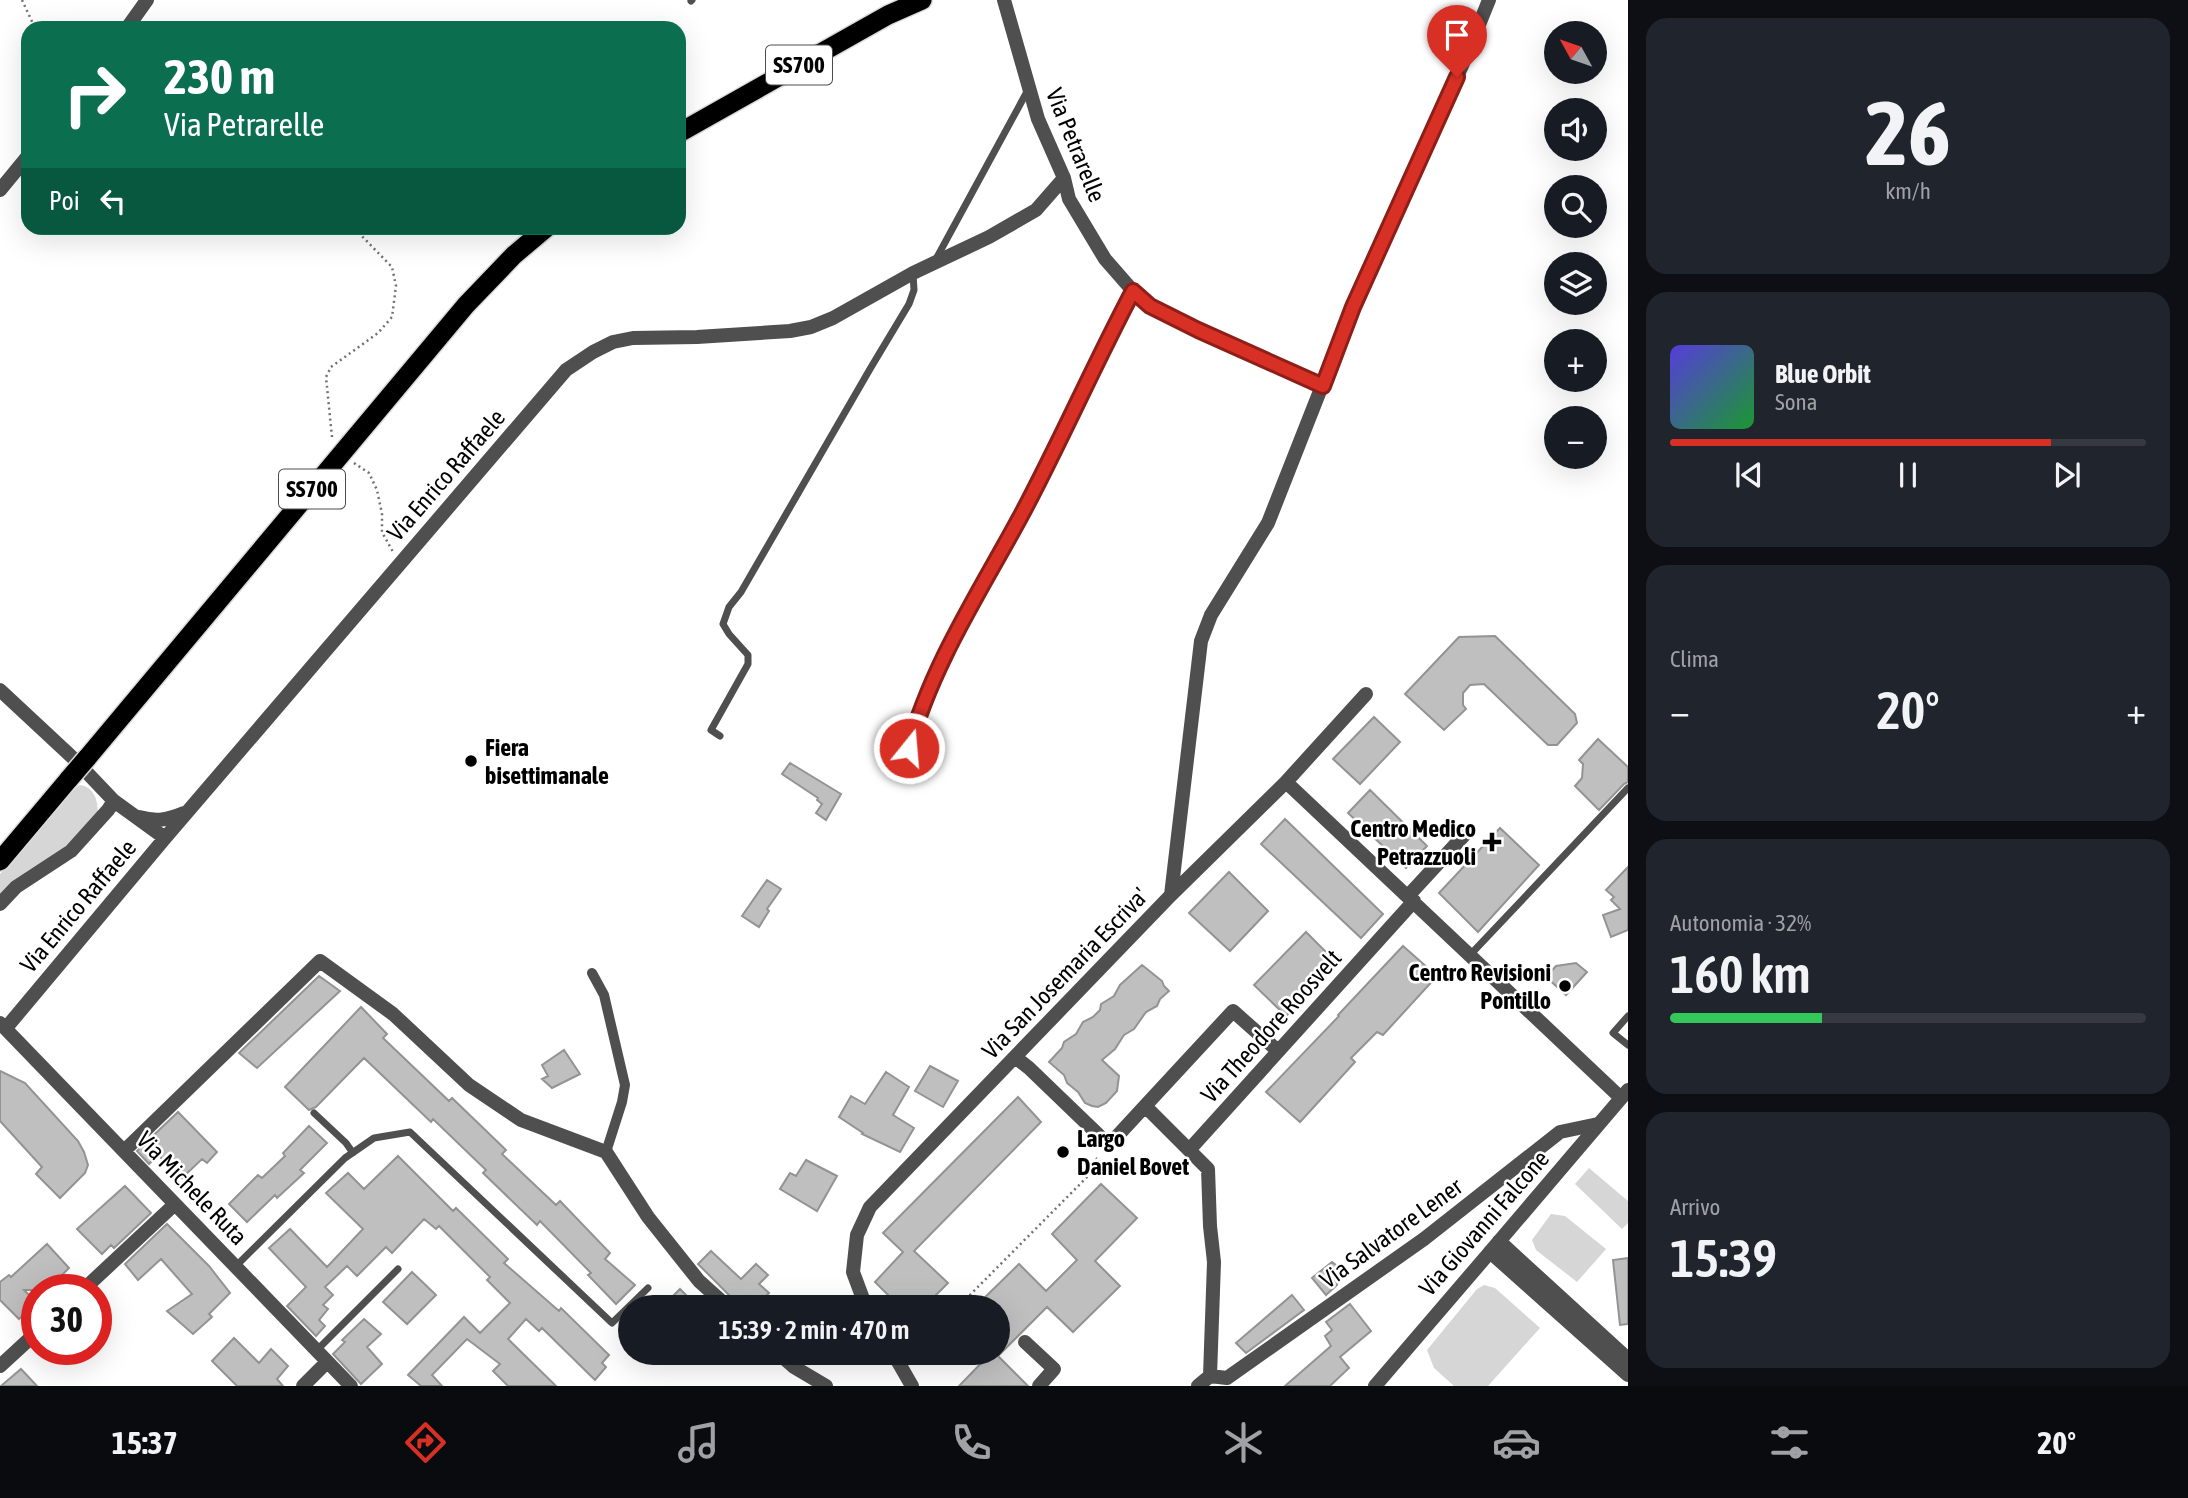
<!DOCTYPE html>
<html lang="it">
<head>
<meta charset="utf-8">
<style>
  :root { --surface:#171b24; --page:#20242c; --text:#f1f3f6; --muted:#9ea1a6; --line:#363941; --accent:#d93025 }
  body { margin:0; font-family:"Asap Condensed",sans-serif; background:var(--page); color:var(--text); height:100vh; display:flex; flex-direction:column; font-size:26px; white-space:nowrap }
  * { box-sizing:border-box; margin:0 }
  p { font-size:23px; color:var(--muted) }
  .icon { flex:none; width:38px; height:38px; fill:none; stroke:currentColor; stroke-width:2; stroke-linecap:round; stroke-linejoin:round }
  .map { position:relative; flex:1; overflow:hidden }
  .sheet { display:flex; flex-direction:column; gap:18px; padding:18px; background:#0d0f14; width:560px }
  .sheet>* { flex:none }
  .hud { position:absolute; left:21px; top:21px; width:665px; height:214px; border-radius:21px; box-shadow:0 7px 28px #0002; background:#0b6e4f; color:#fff; overflow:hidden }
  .needle { width:46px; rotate:310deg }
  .tools { position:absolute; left:1544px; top:21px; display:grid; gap:14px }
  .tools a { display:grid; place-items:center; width:63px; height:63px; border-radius:50%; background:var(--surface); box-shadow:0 7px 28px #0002; font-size:35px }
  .speed { position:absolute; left:21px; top:1274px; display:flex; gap:14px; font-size:35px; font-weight:700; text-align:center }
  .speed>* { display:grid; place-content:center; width:91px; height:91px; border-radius:50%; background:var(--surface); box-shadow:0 7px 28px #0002; line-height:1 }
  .speed .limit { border:10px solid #d22; background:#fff; color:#111 }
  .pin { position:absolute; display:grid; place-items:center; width:60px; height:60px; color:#fff; margin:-72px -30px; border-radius:50% 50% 50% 0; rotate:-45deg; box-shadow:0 0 7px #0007 }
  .pin .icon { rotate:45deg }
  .me { position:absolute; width:77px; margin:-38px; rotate:17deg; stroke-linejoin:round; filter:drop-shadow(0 0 5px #0008) }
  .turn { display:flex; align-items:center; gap:24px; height:147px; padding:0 28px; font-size:32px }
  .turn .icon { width:91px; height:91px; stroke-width:2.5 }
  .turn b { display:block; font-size:49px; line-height:60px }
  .then { display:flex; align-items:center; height:66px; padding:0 28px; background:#0003; gap:14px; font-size:26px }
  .big { font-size:52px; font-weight:600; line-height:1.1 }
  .sheet .card { flex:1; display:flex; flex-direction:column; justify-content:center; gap:10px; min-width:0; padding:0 24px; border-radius:21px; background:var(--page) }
  .sheet .dial { align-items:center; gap:0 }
  .dial b { font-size:91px; line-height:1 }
  .song { display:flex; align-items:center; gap:21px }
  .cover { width:84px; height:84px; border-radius:10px; background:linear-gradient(135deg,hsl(250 70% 55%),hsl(130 70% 35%)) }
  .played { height:7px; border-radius:4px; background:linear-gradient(90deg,var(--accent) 80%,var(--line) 80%) }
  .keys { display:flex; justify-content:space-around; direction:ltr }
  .heat { display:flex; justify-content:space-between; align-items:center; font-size:38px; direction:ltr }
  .charge { height:10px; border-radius:5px; background:linear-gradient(90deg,#34c759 32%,var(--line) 0) }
  .trip { position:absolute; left:618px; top:1295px; width:392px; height:70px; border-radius:35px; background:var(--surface); box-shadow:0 7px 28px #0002; font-weight:600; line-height:70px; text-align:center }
  .tab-bar { display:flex; height:112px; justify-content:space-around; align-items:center; background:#090b0e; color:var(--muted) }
  .tab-bar .icon { width:49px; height:49px }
  .tab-bar .selected { color:var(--accent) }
  .tab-bar b { font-size:32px; color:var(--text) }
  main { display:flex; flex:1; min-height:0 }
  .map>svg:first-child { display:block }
</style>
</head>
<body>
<main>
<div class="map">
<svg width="1628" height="1386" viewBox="0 0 1628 1386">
  <rect width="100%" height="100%" fill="#fff"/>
  <path fill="#d6d6d6" d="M80 785C96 787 100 806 97 821L0 900V874L73 789Z
    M1589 1168 1628 1201V1223L1622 1229 1575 1184Z
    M1551 1214 1565 1216 1606 1249 1577 1282 1536 1250 1532 1240Z
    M1484 1285 1495 1288 1540 1328 1488 1386H1454L1434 1368 1427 1350 1477 1289Z"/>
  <path fill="#bfbfbf" stroke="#939393" stroke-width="2" d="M1495 636 1575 714 1577 723 1557 745H1548L1484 684 1470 685 1463 693V705L1466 709 1444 730 1405 694 1459 637Z
    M1374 717 1400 742 1360 784 1333 759Z
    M1598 739 1628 767V782L1624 784 1599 810 1575 786 1582 778 1583 764 1579 760Z
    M790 763 841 794 826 820 816 813 822 804 817 800 818 798 782 774Z
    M1370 790 1427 846 1406 868 1348 813Z
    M1285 819 1383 914 1361 938 1261 844Z
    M1500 828 1539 865 1478 932 1439 893Z
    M1628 867V930L1611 937 1603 915 1620 909 1611 900 1614 897 1606 890Z
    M1229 872 1268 911 1230 951 1189 913Z
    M767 880 781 889 767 909 769 911 759 927 742 916Z
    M1306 932 1337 963 1286 1016 1254 985Z
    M1403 946 1437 976 1383 1035 1377 1032 1351 1058 1355 1062 1300 1122 1266 1092 1339 1016 1338 1015Z
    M1576 963 1587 972 1566 995 1546 977 1556 966Z
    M1142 965 1162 981 1164 986 1169 991 1160 999 1157 1006 1146 1012 1134 1029 1124 1035 1115 1049 1102 1060 1119 1076 1117 1091 1106 1103 1098 1107 1092 1106 1085 1103 1078 1092 1067 1083 1064 1075 1049 1062 1062 1048 1064 1042 1076 1034 1083 1022 1093 1017 1100 1010 1101 1004 1114 996 1120 985Z
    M319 976 340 991 257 1068 239 1053Z
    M361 1007 387 1034 383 1038 449 1101 452 1098 506 1150 502 1154 556 1205 560 1201 610 1253 605 1259 635 1285 616 1304 588 1275 591 1273 540 1221 537 1225 483 1173 486 1170 433 1119 431 1122 364 1058 316 1107 309 1110 285 1087Z
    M564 1050 580 1074 552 1088 542 1079 548 1076 542 1065Z
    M930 1066 958 1081 943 1107 915 1091Z
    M0 1071 25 1083 78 1141 84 1152 88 1165 85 1173 60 1198 36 1174 42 1167 0 1121Z
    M886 1072 909 1087 893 1115 914 1128 900 1152 862 1134 863 1133 839 1117 851 1096 865 1104Z
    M1018 1097 1041 1122 914 1251 948 1283 924 1307H900L875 1282 903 1252 883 1233Z
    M178 1112 217 1152 207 1163 202 1159 182 1178 158 1155 149 1164 137 1151Z
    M309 1126 327 1143 300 1170 304 1173 277 1198 275 1195 247 1222 229 1204 258 1175 262 1178 285 1156 283 1153Z
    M398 1156 453 1211 456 1208 508 1259 504 1263 559 1311 561 1308 609 1355 602 1363 606 1367 595 1380 542 1328 539 1331 526 1319 508 1339 556 1386H508L493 1371 500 1364 467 1339 432 1375 442 1386H421L408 1375 464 1317 480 1333 510 1303 487 1280 490 1277 439 1226 436 1229 424 1219 392 1253 386 1247 357 1276 347 1266 325 1287 333 1295 323 1305 328 1309 319 1320 325 1326 316 1336 287 1306 306 1287 269 1248 290 1229 327 1267 363 1229 326 1193 348 1173 364 1189Z
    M806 1160 837 1176 817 1211 780 1189 790 1173 796 1176Z
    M1101 1184 1137 1218 1095 1261 1120 1286 1073 1332 1047 1307 998 1356 1028 1386H959L991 1353 998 1356V1307H975L1019 1264 1046 1291 1077 1260 1052 1234Z
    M125 1186 151 1213 114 1248 111 1245 102 1254 77 1229Z
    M167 1224 209 1266 230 1293 209 1314 212 1317 193 1334 167 1311 192 1294 161 1259 138 1280 125 1264Z
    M47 1244 69 1268 47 1290H24L36 1302 19 1319 0 1300V1282L9 1275 11 1277Z
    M711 1251 741 1279 756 1264 768 1275 759 1284 769 1293 758 1304 747 1296 737 1306 734 1300 698 1264Z
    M1628 1258V1324L1620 1325 1613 1260Z
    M1332 1262 1340 1268 1337 1285 1326 1295 1312 1278Z
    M412 1272 436 1295 407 1324 383 1302Z
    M680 1289 698 1307H662Z
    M1292 1295 1304 1310 1246 1353 1236 1343Z
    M1350 1304 1371 1331 1340 1357 1349 1368 1330 1386H1285L1331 1346 1325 1336 1332 1330 1326 1322Z
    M364 1319 381 1334 367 1347 382 1364 361 1384 333 1354 345 1342 342 1340Z
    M234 1338 259 1363 271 1349 288 1366 277 1379 283 1386H237L212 1361Z
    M21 1369 37 1386H1Z"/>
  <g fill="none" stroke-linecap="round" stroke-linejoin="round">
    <g stroke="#dbdbdb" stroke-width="22">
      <path id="trunk" d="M679 133 888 15 922 0
        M87 758 466 305 514 255 546 228
        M0 861 69 779"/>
    </g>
    <path stroke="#717171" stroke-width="2.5" stroke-dasharray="2 3.5" stroke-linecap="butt" d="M22 0 35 28
      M332 437 326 377 331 367 378 333 392 317 396 286 392 267 354 228
      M354 463 369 473 377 490 382 514V532L393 552
      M958 1307 1101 1163 1096 1158"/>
    <path stroke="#4f4f4f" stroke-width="7" d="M691 1 692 0
      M936 259 1029 88
      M720 736 711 730 748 664V655L729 634 723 624 729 607 741 592 870 369 909 304 914 290 913 274
      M1470 955 1628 788
      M1628 1016 1613 1033 1628 1045
      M314 1113 346 1143 353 1153
      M236 1266 345 1158 374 1138 410 1132 612 1323 648 1288
      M317 1350 398 1269"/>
    <path stroke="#4f4f4f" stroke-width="10" d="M592 973 604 995 625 1085 622 1102 606 1152"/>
    <path stroke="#4f4f4f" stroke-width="14" d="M1004 0 1038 119 1064 178 1069 199 1105 259 1133 291 1150 306 1198 330 1323 386
      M127 28 147 0
      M0 190 28 156
      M0 690 73 758 114 801 165 838
      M891 764 909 748 926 696 956 635 1025 508 1133 291
      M1286 782 1621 1098
      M139 817C157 822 167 820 184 813
      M1171 895 1201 641 1211 615 1268 523 1353 307 1468 52 1489 0
      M1408 896 1467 832
      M0 904 16 887 71 851 108 810 114 801
      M0 1023 351 1386
      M6 1028 165 838 566 370 593 352 613 342 633 338 697 337 790 331 811 327 833 318 913 273 989 237 1036 210 1064 178
      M1015 1057 1029 1068 1109 1145 1145 1106
      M1190 1149 1414 901
      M124 1151 320 961 393 1014 469 1085 521 1120 606 1152 648 1217 699 1281 728 1307
      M83 1290 175 1204
      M866 1307 853 1272 857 1235 870 1207 1171 895 1286 782 1366 694
      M1025 1342 1054 1369 1039 1386
      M778 1353 794 1367 826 1386
      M893 1353 912 1386
      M0 1366 37 1332
      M1210 1376 1227 1378 1424 1239 1560 1132 1598 1124
      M303 1386 327 1362
      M1198 1386 1210 1376 1214 1262 1210 1226 1208 1169 1145 1106 1233 1011 1278 1051
      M1375 1386 1490 1252"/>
    <path stroke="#4f4f4f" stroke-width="14" d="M1628 1090 1490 1252 1628 1375
      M1499 1241 1628 1359"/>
    <use href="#trunk" stroke="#000" stroke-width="19"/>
    <g stroke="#dbdbdb" stroke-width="22" stroke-linecap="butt">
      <path id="trunk-bridge" d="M69 779 87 758"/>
    </g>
    <use href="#trunk-bridge" stroke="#000" stroke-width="19"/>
  </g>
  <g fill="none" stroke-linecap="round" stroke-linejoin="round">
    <g stroke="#8d1f18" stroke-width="18">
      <path id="route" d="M909 748C932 663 983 587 1024 510 1062 438 1095 363 1133 291L1150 306 1198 330 1323 386 1353 307 1457 77"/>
    </g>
    <use href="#route" stroke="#d93025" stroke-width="12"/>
  </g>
  <g fill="#000" stroke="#fff" stroke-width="2.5">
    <circle cx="471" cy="761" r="7"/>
    <path d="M1488.5 831.5h7v7h7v7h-7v7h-7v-7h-7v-7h7z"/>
    <circle cx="1565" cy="986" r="7"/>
    <circle cx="1063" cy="1152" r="7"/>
  </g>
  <g text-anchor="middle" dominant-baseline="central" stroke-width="5" stroke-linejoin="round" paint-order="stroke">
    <g fill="#fff" stroke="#4c4c4c" stroke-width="2">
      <rect x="766" y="45.5" width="66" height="39" rx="5"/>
      <rect x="279" y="469.5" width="66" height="39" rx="5"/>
    </g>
    <g font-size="23" font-weight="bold" fill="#000">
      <text x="799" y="65">SS700</text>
      <text x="312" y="489">SS700</text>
    </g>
    <g font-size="24" fill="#000" stroke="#fff">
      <text transform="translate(1076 145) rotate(68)">Via Petrarelle</text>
      <text transform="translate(446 475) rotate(-49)">Via Enrico Raffaele</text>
      <text transform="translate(78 906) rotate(-50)">Via Enrico Raffaele</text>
      <text transform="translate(1065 973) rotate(-46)">Via San Josemaria Escriva'</text>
      <text transform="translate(1271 1026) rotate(-48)">Via Theodore Roosvelt</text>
      <text transform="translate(192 1188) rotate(46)">Via Michele Ruta</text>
      <text transform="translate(1484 1223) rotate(-49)">Via Giovanni Falcone</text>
      <text transform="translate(1391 1233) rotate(-36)">Via Salvatore Lener</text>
    </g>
    <g font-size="24" font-weight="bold" fill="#000" stroke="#fff" text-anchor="start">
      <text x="485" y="747">Fiera<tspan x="485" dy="28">bisettimanale</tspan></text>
      <text x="1476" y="828" text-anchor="end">Centro Medico<tspan x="1476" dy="28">Petrazzuoli</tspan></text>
      <text x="1551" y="972" text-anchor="end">Centro Revisioni<tspan x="1551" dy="28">Pontillo</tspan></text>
      <text x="1077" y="1138">Largo<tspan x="1077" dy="28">Daniel Bovet</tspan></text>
    </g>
  </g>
</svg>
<div class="tools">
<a><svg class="needle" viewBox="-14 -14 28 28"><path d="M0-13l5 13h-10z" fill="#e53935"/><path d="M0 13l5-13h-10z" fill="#9ea1a6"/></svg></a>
<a><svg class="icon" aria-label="sound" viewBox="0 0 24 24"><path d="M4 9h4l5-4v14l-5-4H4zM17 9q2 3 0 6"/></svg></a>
<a><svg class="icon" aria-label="search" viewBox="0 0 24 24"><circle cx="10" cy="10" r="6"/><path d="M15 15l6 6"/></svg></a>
<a><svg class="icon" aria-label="layers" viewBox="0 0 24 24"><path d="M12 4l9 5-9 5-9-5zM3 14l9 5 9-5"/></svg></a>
<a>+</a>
<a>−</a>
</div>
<div class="speed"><div class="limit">30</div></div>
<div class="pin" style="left:1457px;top:77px;background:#d93025"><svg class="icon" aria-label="arrive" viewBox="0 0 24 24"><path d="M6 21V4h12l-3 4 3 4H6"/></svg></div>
<svg class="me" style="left:909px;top:748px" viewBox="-20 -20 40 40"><circle r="17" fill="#d93025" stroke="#fff" stroke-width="3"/><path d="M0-11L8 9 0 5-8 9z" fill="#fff"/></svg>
<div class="trip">15:39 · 2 min · 470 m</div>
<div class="hud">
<div class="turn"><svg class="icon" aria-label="right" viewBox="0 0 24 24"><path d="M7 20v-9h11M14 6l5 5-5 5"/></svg><div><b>230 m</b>Via Petrarelle</div></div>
<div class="then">Poi<svg class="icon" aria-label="left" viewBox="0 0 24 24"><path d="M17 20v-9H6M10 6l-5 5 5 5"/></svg></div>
</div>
</div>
<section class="sheet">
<div class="card dial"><b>26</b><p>km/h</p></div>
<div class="card">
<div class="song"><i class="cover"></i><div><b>Blue Orbit</b><p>Sona</p></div></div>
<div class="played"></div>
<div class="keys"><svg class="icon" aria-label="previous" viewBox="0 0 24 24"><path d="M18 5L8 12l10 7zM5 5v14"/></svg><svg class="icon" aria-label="pause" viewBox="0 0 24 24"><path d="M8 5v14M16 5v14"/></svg><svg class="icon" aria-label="next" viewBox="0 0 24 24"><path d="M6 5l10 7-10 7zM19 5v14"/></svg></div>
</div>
<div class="card"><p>Clima</p>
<div class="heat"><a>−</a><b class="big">20°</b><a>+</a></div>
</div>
<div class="card"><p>Autonomia · 32%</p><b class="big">160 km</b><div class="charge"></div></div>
<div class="card"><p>Arrivo</p><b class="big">15:39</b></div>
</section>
</main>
<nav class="tab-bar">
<b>15:37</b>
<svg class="icon selected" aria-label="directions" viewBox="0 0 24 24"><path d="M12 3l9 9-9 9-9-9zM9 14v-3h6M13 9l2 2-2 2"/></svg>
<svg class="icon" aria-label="music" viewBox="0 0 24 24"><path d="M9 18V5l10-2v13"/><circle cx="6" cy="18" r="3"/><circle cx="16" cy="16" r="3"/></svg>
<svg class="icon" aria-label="phone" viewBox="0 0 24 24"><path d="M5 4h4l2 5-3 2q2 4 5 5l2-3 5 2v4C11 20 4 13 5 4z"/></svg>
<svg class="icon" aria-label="climate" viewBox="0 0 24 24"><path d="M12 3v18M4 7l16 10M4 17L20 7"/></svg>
<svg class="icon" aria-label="car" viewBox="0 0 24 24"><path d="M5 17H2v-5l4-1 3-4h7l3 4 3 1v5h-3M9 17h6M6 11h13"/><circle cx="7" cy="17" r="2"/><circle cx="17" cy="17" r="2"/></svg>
<svg class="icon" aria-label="filters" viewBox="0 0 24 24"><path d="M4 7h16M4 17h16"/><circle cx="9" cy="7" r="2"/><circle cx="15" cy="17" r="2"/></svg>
<b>20°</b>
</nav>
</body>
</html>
